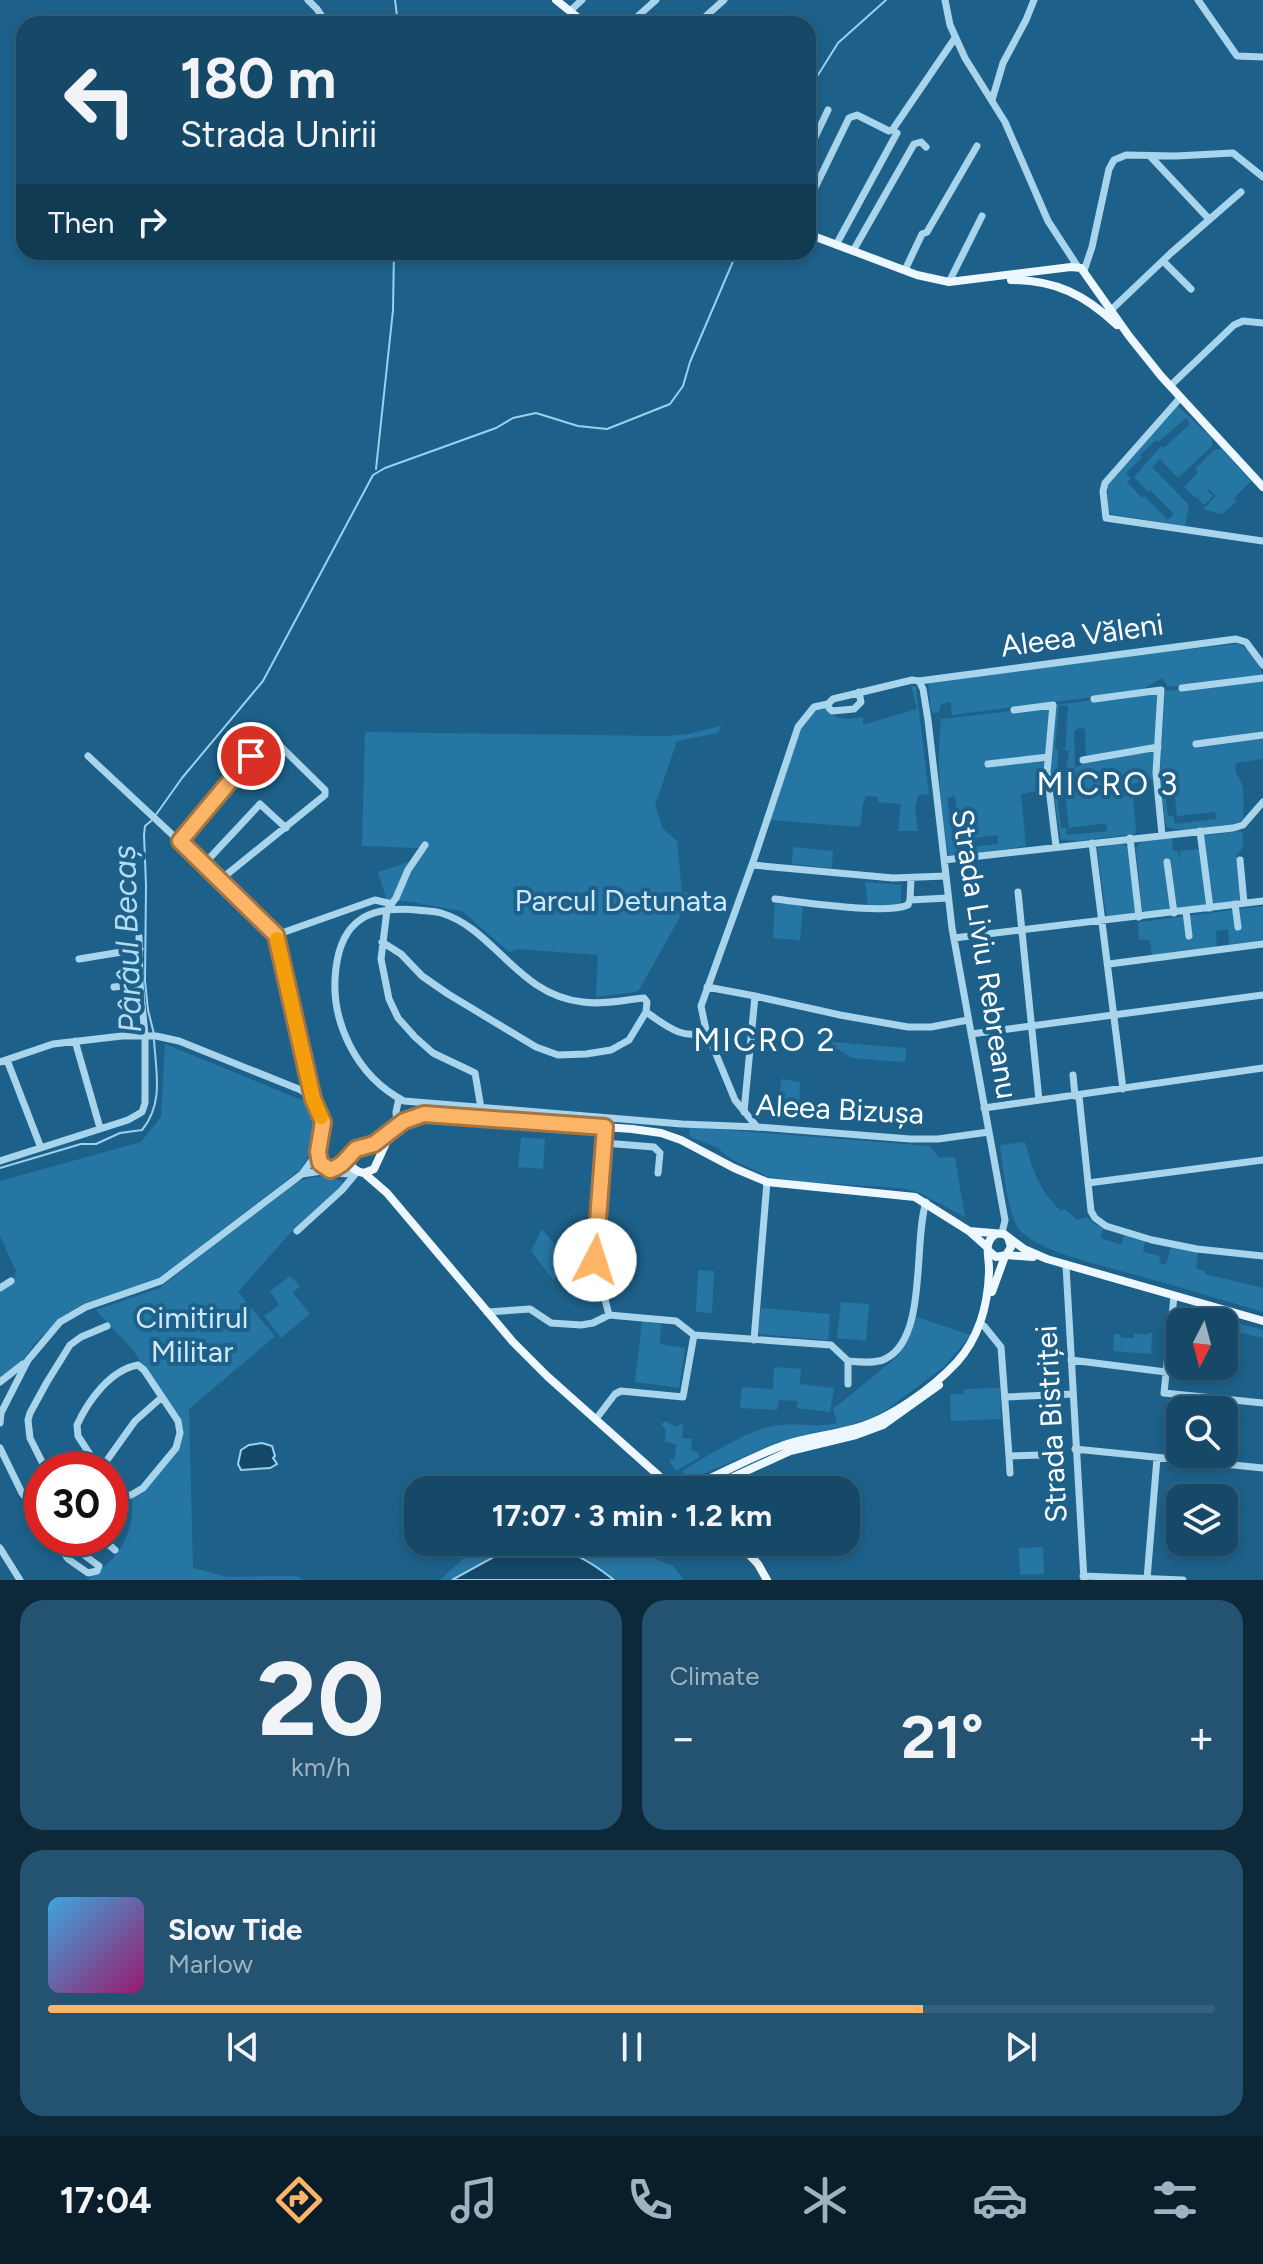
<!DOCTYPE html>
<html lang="en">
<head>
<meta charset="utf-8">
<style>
  :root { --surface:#164968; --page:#235371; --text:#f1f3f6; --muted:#9eb2c0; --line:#35617c; --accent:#fcb466 }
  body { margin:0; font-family:Figtree,sans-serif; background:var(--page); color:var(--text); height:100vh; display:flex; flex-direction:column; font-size:30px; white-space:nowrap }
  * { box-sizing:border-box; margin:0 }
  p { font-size:26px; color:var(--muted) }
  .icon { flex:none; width:44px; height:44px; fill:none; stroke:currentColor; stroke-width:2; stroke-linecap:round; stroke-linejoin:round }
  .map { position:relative; height:1580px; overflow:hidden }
  .details { display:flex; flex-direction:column; gap:20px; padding:20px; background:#0c2839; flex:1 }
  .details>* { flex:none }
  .hud { position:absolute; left:16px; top:16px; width:800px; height:244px; border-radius:24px; box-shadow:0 4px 12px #0003,0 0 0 2px var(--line); background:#164968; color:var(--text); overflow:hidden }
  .needle { width:52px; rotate:186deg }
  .buttons { position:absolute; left:1166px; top:1308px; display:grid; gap:16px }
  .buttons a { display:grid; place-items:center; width:72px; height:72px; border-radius:16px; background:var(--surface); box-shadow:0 4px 12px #0003,0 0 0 2px var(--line); font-size:40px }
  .speed { position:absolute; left:24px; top:1452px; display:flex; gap:16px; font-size:40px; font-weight:700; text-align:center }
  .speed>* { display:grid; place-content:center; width:104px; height:104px; border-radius:50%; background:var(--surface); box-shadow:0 4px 12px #0003,0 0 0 2px var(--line); line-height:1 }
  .speed .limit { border:12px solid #d22; background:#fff; color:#111 }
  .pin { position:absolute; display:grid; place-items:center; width:68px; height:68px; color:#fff; margin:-34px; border:4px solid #fff; border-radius:50%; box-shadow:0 2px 8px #0007 }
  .me { position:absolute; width:88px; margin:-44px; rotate:5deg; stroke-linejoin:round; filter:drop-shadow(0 0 6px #0008) }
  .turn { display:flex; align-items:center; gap:28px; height:168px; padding:0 32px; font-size:36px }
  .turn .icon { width:104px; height:104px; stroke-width:2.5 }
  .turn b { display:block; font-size:56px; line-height:68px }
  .then { display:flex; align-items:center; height:76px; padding:0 32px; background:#0003; gap:16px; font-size:30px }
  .big { font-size:60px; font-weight:700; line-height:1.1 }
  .details .widget { flex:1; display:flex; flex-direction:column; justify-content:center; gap:12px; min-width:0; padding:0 28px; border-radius:24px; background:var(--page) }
  .details .dial { align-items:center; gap:0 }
  .dial b { font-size:104px; line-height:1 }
  .song { display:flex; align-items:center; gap:24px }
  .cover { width:96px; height:96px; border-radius:12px; background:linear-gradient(135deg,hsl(200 70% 55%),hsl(320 70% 35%)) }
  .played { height:8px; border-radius:4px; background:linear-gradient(90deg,var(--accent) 75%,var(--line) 75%) }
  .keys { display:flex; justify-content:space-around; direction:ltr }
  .heat { display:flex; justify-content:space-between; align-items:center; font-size:44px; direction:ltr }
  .details .tiles { flex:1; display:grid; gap:20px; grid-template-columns:1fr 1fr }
  .widget:last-child { grid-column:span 2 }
  .trip { position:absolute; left:404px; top:1476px; width:456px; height:80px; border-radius:24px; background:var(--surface); box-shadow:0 4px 12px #0003,0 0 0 2px var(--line); font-weight:700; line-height:80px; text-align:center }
  .tab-bar { display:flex; height:128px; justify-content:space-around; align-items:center; background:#091d2a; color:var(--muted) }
  .tab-bar .icon { width:56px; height:56px }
  .tab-bar .active { color:var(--accent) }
  .tab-bar b { font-size:36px; color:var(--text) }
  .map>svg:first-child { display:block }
</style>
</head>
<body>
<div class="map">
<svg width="1263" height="1580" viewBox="0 0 1263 1580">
  <rect width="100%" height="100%" fill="#1d618a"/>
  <path fill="#2676a3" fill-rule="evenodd" d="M1178 406 1212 438V446L1178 478 1160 459 1152 467 1189 505 1185 526 1111 514 1108 510 1107 484 1175 407ZM1186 418 1190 424 1164 448 1161 446 1134 477 1148 492 1150 490 1174 514 1168 520 1144 496 1142 498 1127 482 1131 478 1126 473 1142 458 1140 455 1156 440 1158 442Z
    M1219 449H1222L1251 481 1234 498 1237 501 1222 514 1203 509 1216 496 1209 489 1207 490 1213 496 1204 505 1198 499 1200 496 1196 498 1184 487 1198 472 1195 469 1214 450Z
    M1238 644C1250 649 1262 665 1263 678L1168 687 1163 679H1160L1140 691 952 715 951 704 949 702 941 704 939 712 933 713 931 712 928 681 1179 649 1181 650Z
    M1263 681V731L1195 742V747L1197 748 1263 738V759L1236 763C1234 773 1237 773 1241 782 1245 792 1243 808 1243 819 1233 829 1181 833 1167 827L1165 822 1160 772 1165 691ZM1163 773H1172L1177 816 1215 812 1216 819 1175 824 1173 816H1168Z
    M911 685 916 687 929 794 918 795 915 809 918 831H898L901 804 878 802V797L866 796 863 804 860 827 769 820 802 725 814 710 824 708C836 722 847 719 863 717V724H866L917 709Z
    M1147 693H1154L1159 697V715L1154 746 1086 757 1085 729 1079 728 1074 731 1075 768 1091 760 1154 751V779L1132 784 1136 831 1135 834 1076 841 1061 839 1050 773 1054 705ZM1059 705 1068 706 1065 750 1069 751 1066 772 1057 771 1058 750 1055 748ZM1064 784 1069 828 1106 823 1107 831 1067 835 1066 828H1061L1056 785Z
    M1047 707 1050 713 1041 790 1021 794 1026 846 951 857 948 854C941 806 936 768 941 719ZM955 796 961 840 998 835V844L958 848 957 840H953L947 798Z
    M721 726 718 733 677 741 655 805 663 829 677 841 682 892 689 893 685 908 639 990 635 992 596 997 598 955 517 949 509 952 462 911 406 901H387L378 872 409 862 419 848 362 846 365 732 666 736 688 734Z
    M1238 831 1242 832C1244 843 1244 849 1236 855L1241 897 1239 901 1212 904 1202 843 1204 836Z
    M1172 838 1173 851H1178L1180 862V851L1197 849 1200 851 1207 904 1178 909 1175 905 1170 863 1171 862 1163 863 1166 865 1171 910 1145 912 1142 910 1136 848 1141 842Z
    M1121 844 1128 846 1136 914 1112 918 1107 916 1106 913 1097 848Z
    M793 847 833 851 832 868 792 864Z
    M865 882 901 885V904L897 906 868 907Z
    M775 902 803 906 800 940 773 938Z
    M1263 906V942L1229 947 1228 929 1216 931 1217 949 1152 957 1150 941 1139 939 1138 923 1141 922Z
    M832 1042 906 1048 905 1062 852 1058 838 1049 831 1048Z
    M165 1044 309 1103C327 1130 316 1145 301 1169L154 1282 59 1320 35 1343 20 1364 3 1377H0V1292L13 1283 16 1271 0 1236V1181L141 1142 161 1117Z
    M781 1079 800 1082 799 1117 778 1115Z
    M689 1127 930 1146 939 1158 955 1157 965 1217 920 1193 901 1188 804 1182 769 1177 731 1159 716 1147 690 1137Z
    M521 1137 545 1139 543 1169 518 1167Z
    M1025 1142C1032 1170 1040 1191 1061 1211L1065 1209 1077 1220 1087 1217 1094 1224 1103 1228 1101 1238 1121 1245 1125 1234 1145 1241 1143 1252 1160 1256 1159 1263 1166 1265 1171 1246 1198 1252 1196 1268 1205 1271V1274L1263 1288V1312C1225 1301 1188 1289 1150 1279 1119 1269 1038 1254 1019 1229 1007 1213 1003 1165 1000 1145Z
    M313 1177H328L342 1181 343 1186 291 1232 238 1292 275 1336 189 1409 193 1568 228 1577 296 1576 304 1580H86C117 1562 137 1533 131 1495L143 1488 176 1448 179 1416 132 1349 96 1310 160 1288 283 1191 299 1181Z
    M542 1229 571 1264 553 1280 531 1251Z
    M698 1270 714 1271 712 1313 696 1312Z
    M290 1276 300 1286 293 1293 310 1314 281 1338 264 1316 279 1305 270 1291Z
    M841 1302 869 1304 866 1341 837 1338Z
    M1179 1307 1263 1330V1338L1233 1331V1327L1224 1325V1322L1192 1319 1191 1322H1180V1336L1175 1335Z
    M761 1308 830 1314 828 1340 758 1334Z
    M916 1317 971 1335 944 1367 886 1410 873 1417 840 1429 839 1427 778 1442 696 1477 689 1479 682 1471C706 1457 746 1431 773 1426 794 1422 817 1428 837 1423L833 1409 898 1356 913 1326Z
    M642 1321 661 1324 660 1344 685 1348 679 1388 635 1382Z
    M1134 1333 1148 1335 1149 1333H1152L1151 1354 1113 1351 1114 1334 1121 1335V1338H1134Z
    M774 1367 801 1369 800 1384 834 1388 830 1412 797 1408 798 1401 779 1400 777 1410 740 1408 742 1387 773 1389Z
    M1000 1388 1001 1419 951 1421 950 1394H964V1389Z
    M666 1421 676 1427 683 1423 682 1438 692 1439 691 1450 697 1452 700 1457 676 1471 669 1460 675 1459 676 1444 665 1442 666 1430 661 1424Z
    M481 1542H630L647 1555 673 1566 684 1580H614L582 1557 564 1550 535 1545 512 1547 452 1580H440Z
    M1043 1547 1044 1574 1020 1575 1019 1548Z"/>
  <path fill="#134869" stroke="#9bd1ee" stroke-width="2" d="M262 1443 272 1446 275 1456 273 1458 277 1464 270 1468 241 1470 238 1464 241 1450 249 1445Z
    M535 1545C571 1551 585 1557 614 1580H452L512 1547Z"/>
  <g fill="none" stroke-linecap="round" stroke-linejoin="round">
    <path stroke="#9bd1ee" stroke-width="2" d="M395 0 398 24
      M808 91 838 43 886 0
      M376 469 393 310 394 252
      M155 816 182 778 263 681 373 475 385 468 496 428 513 418 536 413 578 426 607 429 670 404 683 386 690 362 737 252
      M151 821 145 826 144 835 146 885 145 981 148 1010 154 1034
      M0 1168 81 1144H96L120 1133 142 1130C164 1103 156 1073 154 1040"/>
    <path stroke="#a8d4ec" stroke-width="7" d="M308 0 317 9 327 24
      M945 0 950 25 965 58 1005 122 1048 221 1078 267
      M1198 0 1237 56 1263 57
      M570 11 582 0
      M424 19 448 24
      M629 24 656 0
      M697 24 724 0
      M992 100 1003 63 1026 20 1034 0
      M808 152 828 110
      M1150 156 1209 219
      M808 202 849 118 857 115 889 131 893 129 955 38
      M836 245 897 133
      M853 251 914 144 921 142 926 147
      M1163 261 1191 289
      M905 270 922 234 927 232 977 146
      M1084 271 1092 247 1109 169 1114 160 1126 155 1176 156 1233 153 1263 177
      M949 282 982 216
      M1111 310 1171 253 1241 192
      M1170 386 1234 325 1243 321 1263 323
      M1180 398 1105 483 1103 491 1106 518 1263 541
      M919 681 923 689 928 720 952 928 1005 1220 1002 1233
      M1182 688 1263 678
      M1094 699 1161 690 1156 773 1162 835
      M828 704 829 708 832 711 854 709 861 702 859 692
      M1014 710 1053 705 1047 772 1056 846
      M1196 744 1263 735
      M88 756 254 911 276 935 313 1099 323 1122 321 1137 318 1152 302 1174
      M1083 760 1158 747
      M988 764 1048 757
      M1200 831 1210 908
      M1130 838 1139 917
      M180 841 269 735 325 790V795L220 880
      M1092 843 1123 1089
      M425 845 408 870 396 898 387 910 381 959 389 999 398 1018 415 1037 433 1053 475 1073 481 1108
      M944 860 1233 828 1243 825 1263 802
      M1240 860 1244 903
      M1167 862 1174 913
      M204 864 260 804 286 828
      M752 865 893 878 946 876
      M1018 892 1039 1100
      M775 899C803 902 886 915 908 905L910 900 948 898
      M910 900 911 878
      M1235 904 1238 927
      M1186 911 1189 936
      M276 935 375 900 392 904
      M954 938 1263 901
      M382 942 401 954 422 976 448 994 536 1047 558 1055 586 1054 611 1050 629 1040 646 1012 647 1002 644 998C624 1000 603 1005 583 1002 517 995 495 929 441 913 434 911 424 911 417 910 370 906 342 919 336 968 329 1020 356 1076 404 1101L682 1124 758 1127 910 1139H938L989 1132
      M79 959 140 949
      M1109 964 1263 944
      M114 987 140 984
      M707 987 755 996 840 1015 908 1027H931L968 1020
      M646 1012C663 1023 684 1043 706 1030
      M971 1034 1263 995
      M75 1041 100 1128
      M7 1060 41 1148
      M0 1062 53 1044 122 1036H156L179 1041 301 1090 311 1098
      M1073 1075 1075 1096
      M1079 1096 1091 1211 1095 1218 1106 1226 1152 1240 1197 1249 1263 1256
      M984 1108 1263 1068
      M744 1112 755 996
      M397 1126 396 1112 399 1098
      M605 1127 595 1260 609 1315
      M757 1127 735 1100 706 1030 701 1006 753 862 798 727 814 707 828 704 833 699 912 680 919 681 1236 639 1246 642 1263 665
      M604 1143 654 1147 660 1153 658 1173
      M318 1152 320 1163C330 1172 344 1177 356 1171
      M0 1161 128 1120 142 1112 145 1103V1035L140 983 139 937
      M1088 1183 1263 1160
      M297 1231 342 1190 357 1172
      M1066 1266 1084 1580
      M0 1288 11 1281
      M1174 1296 1164 1393 1263 1403
      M487 1312 530 1309 551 1323 581 1325 593 1323 609 1315 676 1321 694 1335 831 1345 848 1361C859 1362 875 1364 885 1359 928 1339 913 1242 926 1202
      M984 1326 1001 1347 1009 1456 1041 1455
      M754 1340 767 1182
      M1071 1360 1166 1372
      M0 1382 23 1364
      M848 1384V1361
      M1006 1397 1073 1394
      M596 1419 615 1394 621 1391 683 1397 694 1335
      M0 1423 1 1413 28 1360 60 1322 86 1307 161 1281 302 1174 335 1169 350 1158
      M0 1448 22 1493 42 1520
      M1075 1449 1263 1468
      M1009 1456 1010 1473
      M46 1470 30 1438 28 1420 30 1413 47 1382 70 1345 81 1337 107 1326
      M100 1470 78 1436 77 1425C88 1401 110 1370 138 1365L144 1370 178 1421 180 1433 176 1448 143 1488 131 1495 123 1496 110 1482
      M100 1470 135 1421 162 1397
      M55 1538 68 1559 88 1573 97 1571 99 1566 61 1538
      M101 1538 115 1550
      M0 1548 20 1580
      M1083 1576 1183 1580
      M1147 1579 1157 1458"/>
    <path stroke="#edf7ff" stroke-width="8" d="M556 0 586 24
      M808 234 917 275 949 282 1071 267 1081 268 1129 336 1161 376 1263 487
      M1011 280C1056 280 1085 295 1117 325
      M391 1132 374 1169 364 1173C358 1172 352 1170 350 1162 348 1146 369 1147 379 1141 395 1131 404 1118 424 1114L632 1129 661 1133 681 1140 734 1168 767 1182 915 1197 969 1231 987 1247
      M364 1173 387 1193 513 1342 547 1376 658 1475 672 1490
      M969 1231 1004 1234 1024 1249 1047 1259 1263 1321
      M989 1251 996 1257 1006 1255 1011 1247 1008 1237
      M1006 1255 1033 1257
      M992 1292 1005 1256
      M684 1490C718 1476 750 1457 784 1445 807 1437 832 1435 856 1428 890 1419 933 1388 957 1362 979 1337 988 1304 989 1272 990 1258 982 1242 996 1234
      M705 1490 790 1451 856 1435 883 1425 939 1385
      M737 1542 758 1564 767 1580"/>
  </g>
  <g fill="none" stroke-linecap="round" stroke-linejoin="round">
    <g stroke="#a47542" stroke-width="20">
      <path id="route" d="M251 756 180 841 276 935 313 1099 323 1122 318 1152 320 1163 330 1170C343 1166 347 1158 356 1149L374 1144 404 1121 424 1114 605 1127 595 1260"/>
    </g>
    <use href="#route" stroke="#fcb466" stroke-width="14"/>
    <path stroke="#f59e0b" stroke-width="14" d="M277 939 313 1099 321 1117"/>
  </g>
  <g text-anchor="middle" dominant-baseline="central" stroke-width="8" stroke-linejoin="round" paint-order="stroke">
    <g font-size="30" fill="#fff" stroke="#1d618a">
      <text transform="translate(1082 635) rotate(-8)">Aleea Văleni</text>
      <text transform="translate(985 954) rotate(81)">Strada Liviu Rebreanu</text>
      <text transform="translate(840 1109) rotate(3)">Aleea Bizușa</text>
      <text transform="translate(1051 1424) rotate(-93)">Strada Bistriței</text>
    </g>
    <g font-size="30" fill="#cde9f9" stroke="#1d618a">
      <text x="621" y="900">Parcul Detunata</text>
      <text x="192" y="1317">Cimitirul<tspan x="192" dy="34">Militar</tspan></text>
    </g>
    <g font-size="32" letter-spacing="2" fill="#fff" stroke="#1d618a">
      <text x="1108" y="784">MICRO 3</text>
      <text x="765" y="1040">MICRO 2</text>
    </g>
    <g font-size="32" font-style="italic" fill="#b4ddf3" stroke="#1d618a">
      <text transform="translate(127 939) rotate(-92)">Pârâul Becaș</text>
    </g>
  </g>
</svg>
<div class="buttons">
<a><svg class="needle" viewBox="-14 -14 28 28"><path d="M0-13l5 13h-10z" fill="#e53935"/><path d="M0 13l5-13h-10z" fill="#9eb2c0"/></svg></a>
<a><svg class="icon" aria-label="search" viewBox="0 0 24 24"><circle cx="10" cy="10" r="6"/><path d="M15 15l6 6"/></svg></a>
<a><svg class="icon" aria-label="layers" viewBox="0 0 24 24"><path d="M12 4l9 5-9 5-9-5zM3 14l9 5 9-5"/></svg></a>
</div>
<div class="speed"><div class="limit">30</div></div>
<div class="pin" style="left:251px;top:756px;background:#d93025"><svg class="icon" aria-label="arrive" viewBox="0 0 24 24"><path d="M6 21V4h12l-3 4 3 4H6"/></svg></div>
<svg class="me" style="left:595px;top:1260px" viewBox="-20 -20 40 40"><circle r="19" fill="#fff"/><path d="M0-13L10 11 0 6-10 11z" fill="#fcb466"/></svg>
<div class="trip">17:07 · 3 min · 1.2 km</div>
<div class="hud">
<div class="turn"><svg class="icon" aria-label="left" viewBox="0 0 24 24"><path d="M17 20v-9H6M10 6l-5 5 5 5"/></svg><div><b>180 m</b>Strada Unirii</div></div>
<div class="then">Then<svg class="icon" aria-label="right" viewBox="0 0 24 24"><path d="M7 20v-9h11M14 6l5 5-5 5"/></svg></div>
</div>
</div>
<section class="details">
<div class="tiles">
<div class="widget dial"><b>20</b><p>km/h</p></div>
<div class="widget"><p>Climate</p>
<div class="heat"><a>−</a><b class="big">21°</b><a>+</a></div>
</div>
<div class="widget">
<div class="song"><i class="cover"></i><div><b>Slow Tide</b><p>Marlow</p></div></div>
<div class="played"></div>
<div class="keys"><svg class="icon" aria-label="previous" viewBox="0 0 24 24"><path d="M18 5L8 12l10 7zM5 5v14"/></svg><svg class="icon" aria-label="pause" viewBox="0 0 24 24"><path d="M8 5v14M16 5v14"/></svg><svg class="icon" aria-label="next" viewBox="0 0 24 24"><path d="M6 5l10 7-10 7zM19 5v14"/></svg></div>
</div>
</div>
</section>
<nav class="tab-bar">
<b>17:04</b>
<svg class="icon active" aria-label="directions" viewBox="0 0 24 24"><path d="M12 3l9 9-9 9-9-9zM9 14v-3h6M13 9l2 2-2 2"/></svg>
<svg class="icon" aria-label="music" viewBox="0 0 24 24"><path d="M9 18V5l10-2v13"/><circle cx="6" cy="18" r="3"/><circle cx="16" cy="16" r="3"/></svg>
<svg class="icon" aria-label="phone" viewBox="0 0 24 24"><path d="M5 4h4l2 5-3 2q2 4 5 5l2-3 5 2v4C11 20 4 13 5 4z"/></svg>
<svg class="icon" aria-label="climate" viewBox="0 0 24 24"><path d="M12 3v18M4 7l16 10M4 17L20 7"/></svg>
<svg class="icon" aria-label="car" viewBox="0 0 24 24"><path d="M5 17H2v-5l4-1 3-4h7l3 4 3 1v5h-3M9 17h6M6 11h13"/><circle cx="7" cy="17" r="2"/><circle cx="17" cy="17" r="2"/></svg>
<svg class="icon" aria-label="filters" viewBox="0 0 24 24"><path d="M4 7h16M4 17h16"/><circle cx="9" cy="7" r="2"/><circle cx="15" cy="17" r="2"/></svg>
</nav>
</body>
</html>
